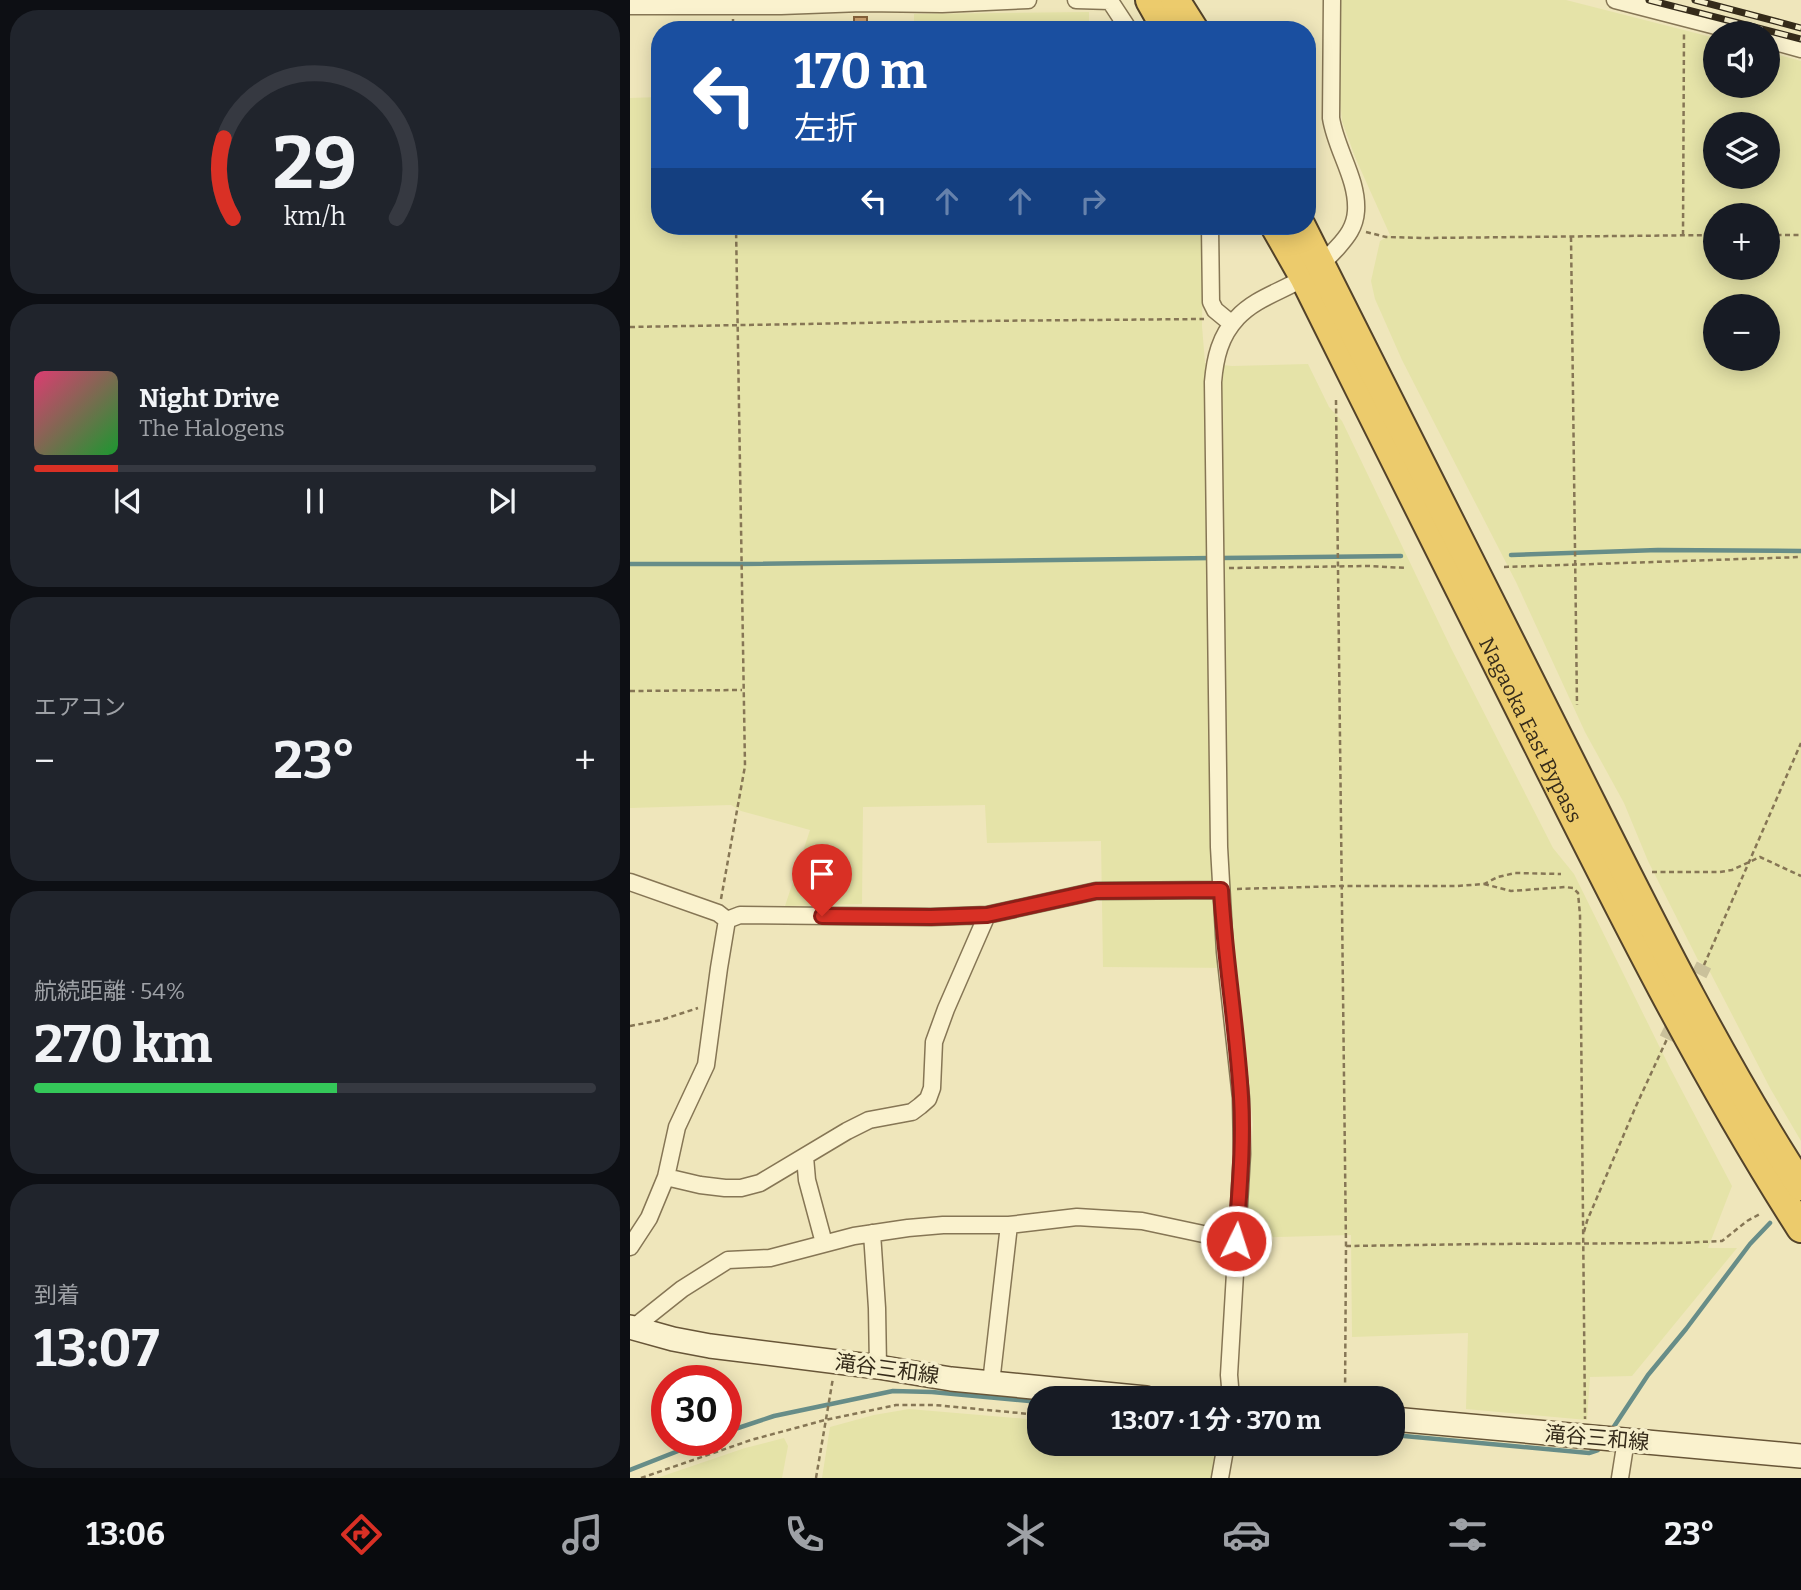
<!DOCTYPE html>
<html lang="ja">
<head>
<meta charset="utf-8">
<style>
  :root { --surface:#171b24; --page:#20242c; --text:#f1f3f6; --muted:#9ea1a6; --line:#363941; --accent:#d93025 }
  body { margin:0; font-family:Bitter,"Noto Sans JP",serif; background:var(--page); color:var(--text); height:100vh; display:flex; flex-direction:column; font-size:26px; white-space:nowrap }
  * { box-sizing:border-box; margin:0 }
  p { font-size:23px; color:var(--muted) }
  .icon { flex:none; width:38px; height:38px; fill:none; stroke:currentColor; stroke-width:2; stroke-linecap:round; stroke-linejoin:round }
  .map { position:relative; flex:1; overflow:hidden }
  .panel { display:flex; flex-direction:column; gap:10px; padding:10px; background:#0d0f14; width:630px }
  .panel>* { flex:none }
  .hud { position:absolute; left:21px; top:21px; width:665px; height:214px; border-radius:28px; box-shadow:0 4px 18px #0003; background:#1a4fa0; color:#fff; overflow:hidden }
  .controls { position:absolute; left:1073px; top:21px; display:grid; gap:14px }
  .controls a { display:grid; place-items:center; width:77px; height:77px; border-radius:50%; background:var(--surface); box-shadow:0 4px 18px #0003; font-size:35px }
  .speed { position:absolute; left:21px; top:1365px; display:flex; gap:14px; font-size:35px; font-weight:700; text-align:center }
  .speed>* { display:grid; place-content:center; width:91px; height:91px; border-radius:50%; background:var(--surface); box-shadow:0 4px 18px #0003; line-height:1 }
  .speed .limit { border:10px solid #d22; background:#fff; color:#111 }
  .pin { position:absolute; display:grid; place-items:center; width:60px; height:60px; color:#fff; margin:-72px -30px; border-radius:50% 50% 50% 0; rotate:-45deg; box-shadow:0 0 7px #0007 }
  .pin .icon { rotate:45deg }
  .me { position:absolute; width:77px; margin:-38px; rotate:4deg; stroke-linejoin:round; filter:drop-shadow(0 0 5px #0008) }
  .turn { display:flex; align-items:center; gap:24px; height:147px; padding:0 28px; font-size:32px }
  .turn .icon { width:91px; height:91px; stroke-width:2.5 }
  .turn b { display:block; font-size:49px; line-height:60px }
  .lanes { display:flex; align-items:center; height:66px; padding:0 28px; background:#0003; justify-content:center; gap:35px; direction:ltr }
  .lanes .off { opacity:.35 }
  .big { font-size:52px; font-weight:700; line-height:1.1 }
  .panel .card { flex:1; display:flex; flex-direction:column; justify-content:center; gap:10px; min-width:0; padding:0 24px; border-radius:28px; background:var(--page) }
  .panel .dial { align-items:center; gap:0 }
  .dial svg { height:182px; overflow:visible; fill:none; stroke:var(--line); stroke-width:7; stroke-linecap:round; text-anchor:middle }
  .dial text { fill:var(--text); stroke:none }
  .song { display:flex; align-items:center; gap:21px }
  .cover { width:84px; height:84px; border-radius:10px; background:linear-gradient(135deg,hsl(340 70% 55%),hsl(130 70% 35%)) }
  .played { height:7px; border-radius:4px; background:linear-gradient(90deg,var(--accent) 15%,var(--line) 15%) }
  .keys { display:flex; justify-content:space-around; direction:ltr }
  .heat { display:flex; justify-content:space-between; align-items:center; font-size:38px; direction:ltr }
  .charge { height:10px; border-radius:5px; background:linear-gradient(90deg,#34c759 54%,var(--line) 0) }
  .trip { position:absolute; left:397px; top:1386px; width:378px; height:70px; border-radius:28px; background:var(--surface); box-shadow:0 4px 18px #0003; font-weight:700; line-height:70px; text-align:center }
  .dock { display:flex; height:112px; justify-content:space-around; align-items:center; background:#090b0e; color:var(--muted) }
  .dock .icon { width:49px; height:49px }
  .dock .current { color:var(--accent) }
  .dock b { font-size:32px; color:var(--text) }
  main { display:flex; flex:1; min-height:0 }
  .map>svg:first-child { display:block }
</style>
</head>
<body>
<main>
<section class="panel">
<div class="card dial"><svg viewBox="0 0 100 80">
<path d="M14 69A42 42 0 1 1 86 69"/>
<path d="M14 69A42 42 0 0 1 10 34" stroke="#d93025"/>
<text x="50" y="56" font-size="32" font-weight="700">29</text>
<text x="50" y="72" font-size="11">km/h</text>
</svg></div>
<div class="card">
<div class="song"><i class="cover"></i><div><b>Night Drive</b><p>The Halogens</p></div></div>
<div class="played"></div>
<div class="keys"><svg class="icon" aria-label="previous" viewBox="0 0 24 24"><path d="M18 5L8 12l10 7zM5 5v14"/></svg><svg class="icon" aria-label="pause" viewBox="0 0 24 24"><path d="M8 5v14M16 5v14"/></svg><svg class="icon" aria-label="next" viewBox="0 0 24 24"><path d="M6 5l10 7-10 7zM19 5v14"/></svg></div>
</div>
<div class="card"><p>エアコン</p>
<div class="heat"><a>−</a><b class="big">23°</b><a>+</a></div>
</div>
<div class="card"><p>航続距離 · 54%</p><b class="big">270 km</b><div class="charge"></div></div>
<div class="card"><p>到着</p><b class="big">13:07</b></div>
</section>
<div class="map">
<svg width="1171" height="1478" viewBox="0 0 1171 1478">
  <rect width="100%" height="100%" fill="#efe6bb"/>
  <path fill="#e5e3a8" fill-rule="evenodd" d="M711 0H936L1085 38V86H1138V52L1171 61V1141L1140 1088 1080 972 1068 960 1018 861 994 803 955 732 886 582 772 360 745 299 741 281 750 241 760 235 725 157 712 121 708 79ZM1085 124H1138V177H1085ZM1085 215H1138V268H1085ZM1085 306H1138V359H1085Z
    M459 12V30H284V14Z
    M30 97V226H573L572 326 575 363 602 366 678 364 699 407 712 421 821 648 923 848 944 874 1039 1066 1102 1186 1078 1248H1107L1002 1376 960 1377 957 1420 836 1409 838 1333 722 1337 721 1235 616 1238 623 1124 607 968 473 967 471 841 357 843 355 805 233 807 232 904 155 906 180 830 111 811 101 805 0 808V98Z
    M279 1409 409 1420 410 1444H589L583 1478H192L200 1427 244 1415Z
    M154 1438 158 1446 152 1478H27L115 1448Z"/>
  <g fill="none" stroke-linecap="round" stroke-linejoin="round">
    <path stroke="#678d88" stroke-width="4.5" d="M881 555 1028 550 1171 551
      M590 558 771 556
      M0 564H111L582 558
      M981 1431 1018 1375 1056 1329 1120 1244 1140 1223
      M96 1432 144 1416 263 1391 302 1392 410 1402
      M763 1435 959 1453 968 1450 971 1447
      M0 1470 76 1440"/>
  </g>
  <path fill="#cea370" stroke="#86623a" stroke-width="2" d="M224 17H237V30H224Z"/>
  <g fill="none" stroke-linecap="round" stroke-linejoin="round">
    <path stroke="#cac19b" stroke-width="16" stroke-dasharray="16 8" stroke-linecap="butt" d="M1037 1039 1074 965"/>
    <g stroke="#867655" stroke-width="19">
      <path id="minor" d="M446 0 480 1 499 30
        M985 0 1113 33
        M0 6H151L232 3 312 4 398 0
        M1138 40 1171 49
        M580 226 581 302 585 310 602 324
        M0 882 88 913 97 920
        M97 920 110 915 301 917 357 915 466 891 591 890
        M175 1157 177 1180 194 1243
        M36 1177 70 1185 95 1188H111L130 1183 217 1131 239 1120 282 1112 290 1106 298 1099 302 1088 304 1042 316 1009 357 915
        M242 1233 247 1308 248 1367
        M0 1247 19 1218 36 1177 47 1127 76 1065 89 968 97 920
        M3 1328 52 1289 98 1260 140 1258 224 1236 278 1228 313 1225H379L447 1217 512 1221 606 1241
        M361 1383 379 1225
        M601 1398 599 1375 612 1154 611 1098 595 952 589 847 583 382C585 358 590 336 607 318 625 298 653 291 675 277 687 269 697 259 707 248 717 237 725 227 726 211 728 179 706 150 701 118L702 0
        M590 1478 596 1444
        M990 1478 996 1440"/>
    </g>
    <g stroke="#685638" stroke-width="26">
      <path id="secondary" d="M0 1327 43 1339 80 1346 248 1367 321 1379 516 1398
        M763 1419 1171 1456"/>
    </g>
    <g stroke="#53432a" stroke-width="32">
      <g id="trunk">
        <path d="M520 0 537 30"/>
        <path d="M545 0 564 30"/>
        <path id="s1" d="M645 226 674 277C750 430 827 583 903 735 987 903 1070 1070 1171 1228"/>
        <path d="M671 226C758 401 848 576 935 751 1009 898 1081 1047 1171 1186"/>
      </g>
    </g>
    <path stroke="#867655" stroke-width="2.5" stroke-dasharray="5 3.5" stroke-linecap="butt" d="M103 19V30
      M736 232 756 237 795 238 1085 235
      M1053 235 1054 32
      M1138 235H1171
      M941 237 947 705
      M0 327 344 321 574 319
      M706 400 716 1246 715 1398
      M874 567 1171 557
      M599 568 738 566 777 568
      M0 691 112 690
      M1022 872H1090L1102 870 1130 857 1171 876
      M854 884 881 891 935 887 943 888 948 893 950 915 955 1419
      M607 889 712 886H827L854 884 868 877 885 873 931 874
      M91 899 115 766 106 226
      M1074 965 1171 743
      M0 1026 31 1020 68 1008
      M954 1232 957 1221 1006 1106 1037 1039
      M716 1246 857 1244 1048 1243 1092 1241 1117 1221 1130 1214
      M11 1478 121 1440 195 1420 266 1405H305L410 1415
      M186 1478 203 1378"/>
    <use href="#minor" stroke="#faf2ce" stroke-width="16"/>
    <use href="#secondary" stroke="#faf2ce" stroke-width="23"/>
    <use href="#trunk" stroke="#eccb6c" stroke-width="28"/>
    <g stroke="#352b1a" stroke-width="7">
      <path id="rail" d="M1019 0 1171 39
        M1065 0 1171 28"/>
    </g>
    <use href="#rail" stroke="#f6efcb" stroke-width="4.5" stroke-dasharray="13" stroke-linecap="butt"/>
  </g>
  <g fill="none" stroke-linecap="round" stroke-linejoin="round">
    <g stroke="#8d1f18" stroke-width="18">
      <path id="route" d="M192 916 301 917 357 915 466 891 591 890C595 959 607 1028 611 1097 614 1145 609 1193 606 1241"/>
    </g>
    <use href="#route" stroke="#d93025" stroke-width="12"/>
  </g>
  <g text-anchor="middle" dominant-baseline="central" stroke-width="7" stroke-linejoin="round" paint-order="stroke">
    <g font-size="21" fill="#352b1a" stroke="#f6efcb">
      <text stroke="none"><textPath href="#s1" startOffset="565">Nagaoka East Bypass</textPath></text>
      <text transform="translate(257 1369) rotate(8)">滝谷三和線</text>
      <text transform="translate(967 1438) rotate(5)">滝谷三和線</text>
    </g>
  </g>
</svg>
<div class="controls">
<a><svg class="icon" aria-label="sound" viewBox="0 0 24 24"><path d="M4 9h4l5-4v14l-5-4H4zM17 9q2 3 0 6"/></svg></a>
<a><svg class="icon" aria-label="layers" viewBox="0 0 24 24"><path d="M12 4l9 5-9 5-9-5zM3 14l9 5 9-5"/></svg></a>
<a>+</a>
<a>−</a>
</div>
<div class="speed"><div class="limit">30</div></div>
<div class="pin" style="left:192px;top:916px;background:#d93025"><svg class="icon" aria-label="arrive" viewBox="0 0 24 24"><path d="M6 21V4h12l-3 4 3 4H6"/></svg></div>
<svg class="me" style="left:606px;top:1241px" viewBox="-20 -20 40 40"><circle r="17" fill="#d93025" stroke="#fff" stroke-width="3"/><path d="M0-11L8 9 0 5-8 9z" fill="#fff"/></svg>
<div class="trip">13:07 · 1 分 · 370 m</div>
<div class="hud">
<div class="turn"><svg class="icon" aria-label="left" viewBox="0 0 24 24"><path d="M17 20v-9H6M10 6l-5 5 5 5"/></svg><div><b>170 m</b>左折</div></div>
<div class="lanes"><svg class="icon" aria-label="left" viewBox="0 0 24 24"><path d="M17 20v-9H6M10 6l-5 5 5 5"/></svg><svg class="icon off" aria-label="ahead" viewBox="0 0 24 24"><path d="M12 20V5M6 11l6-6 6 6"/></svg><svg class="icon off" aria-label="ahead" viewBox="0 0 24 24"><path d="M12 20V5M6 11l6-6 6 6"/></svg><svg class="icon off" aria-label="right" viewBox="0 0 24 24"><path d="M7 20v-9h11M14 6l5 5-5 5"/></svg></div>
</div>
</div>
</main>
<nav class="dock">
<b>13:06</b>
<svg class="icon current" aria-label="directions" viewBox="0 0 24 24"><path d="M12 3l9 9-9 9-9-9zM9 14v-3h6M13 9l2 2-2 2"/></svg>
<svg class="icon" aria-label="music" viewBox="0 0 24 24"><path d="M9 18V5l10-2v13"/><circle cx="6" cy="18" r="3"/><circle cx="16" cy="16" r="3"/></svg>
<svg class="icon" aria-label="phone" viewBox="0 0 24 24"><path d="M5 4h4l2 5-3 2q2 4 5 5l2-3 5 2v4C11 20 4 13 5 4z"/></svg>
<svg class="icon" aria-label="climate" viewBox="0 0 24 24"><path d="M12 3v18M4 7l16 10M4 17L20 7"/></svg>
<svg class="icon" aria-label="car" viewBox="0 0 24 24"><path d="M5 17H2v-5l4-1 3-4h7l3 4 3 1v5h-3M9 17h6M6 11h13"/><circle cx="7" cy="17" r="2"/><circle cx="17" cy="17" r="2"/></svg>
<svg class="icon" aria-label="filters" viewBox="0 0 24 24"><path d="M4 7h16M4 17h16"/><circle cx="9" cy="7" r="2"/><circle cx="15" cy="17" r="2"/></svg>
<b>23°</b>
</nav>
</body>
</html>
